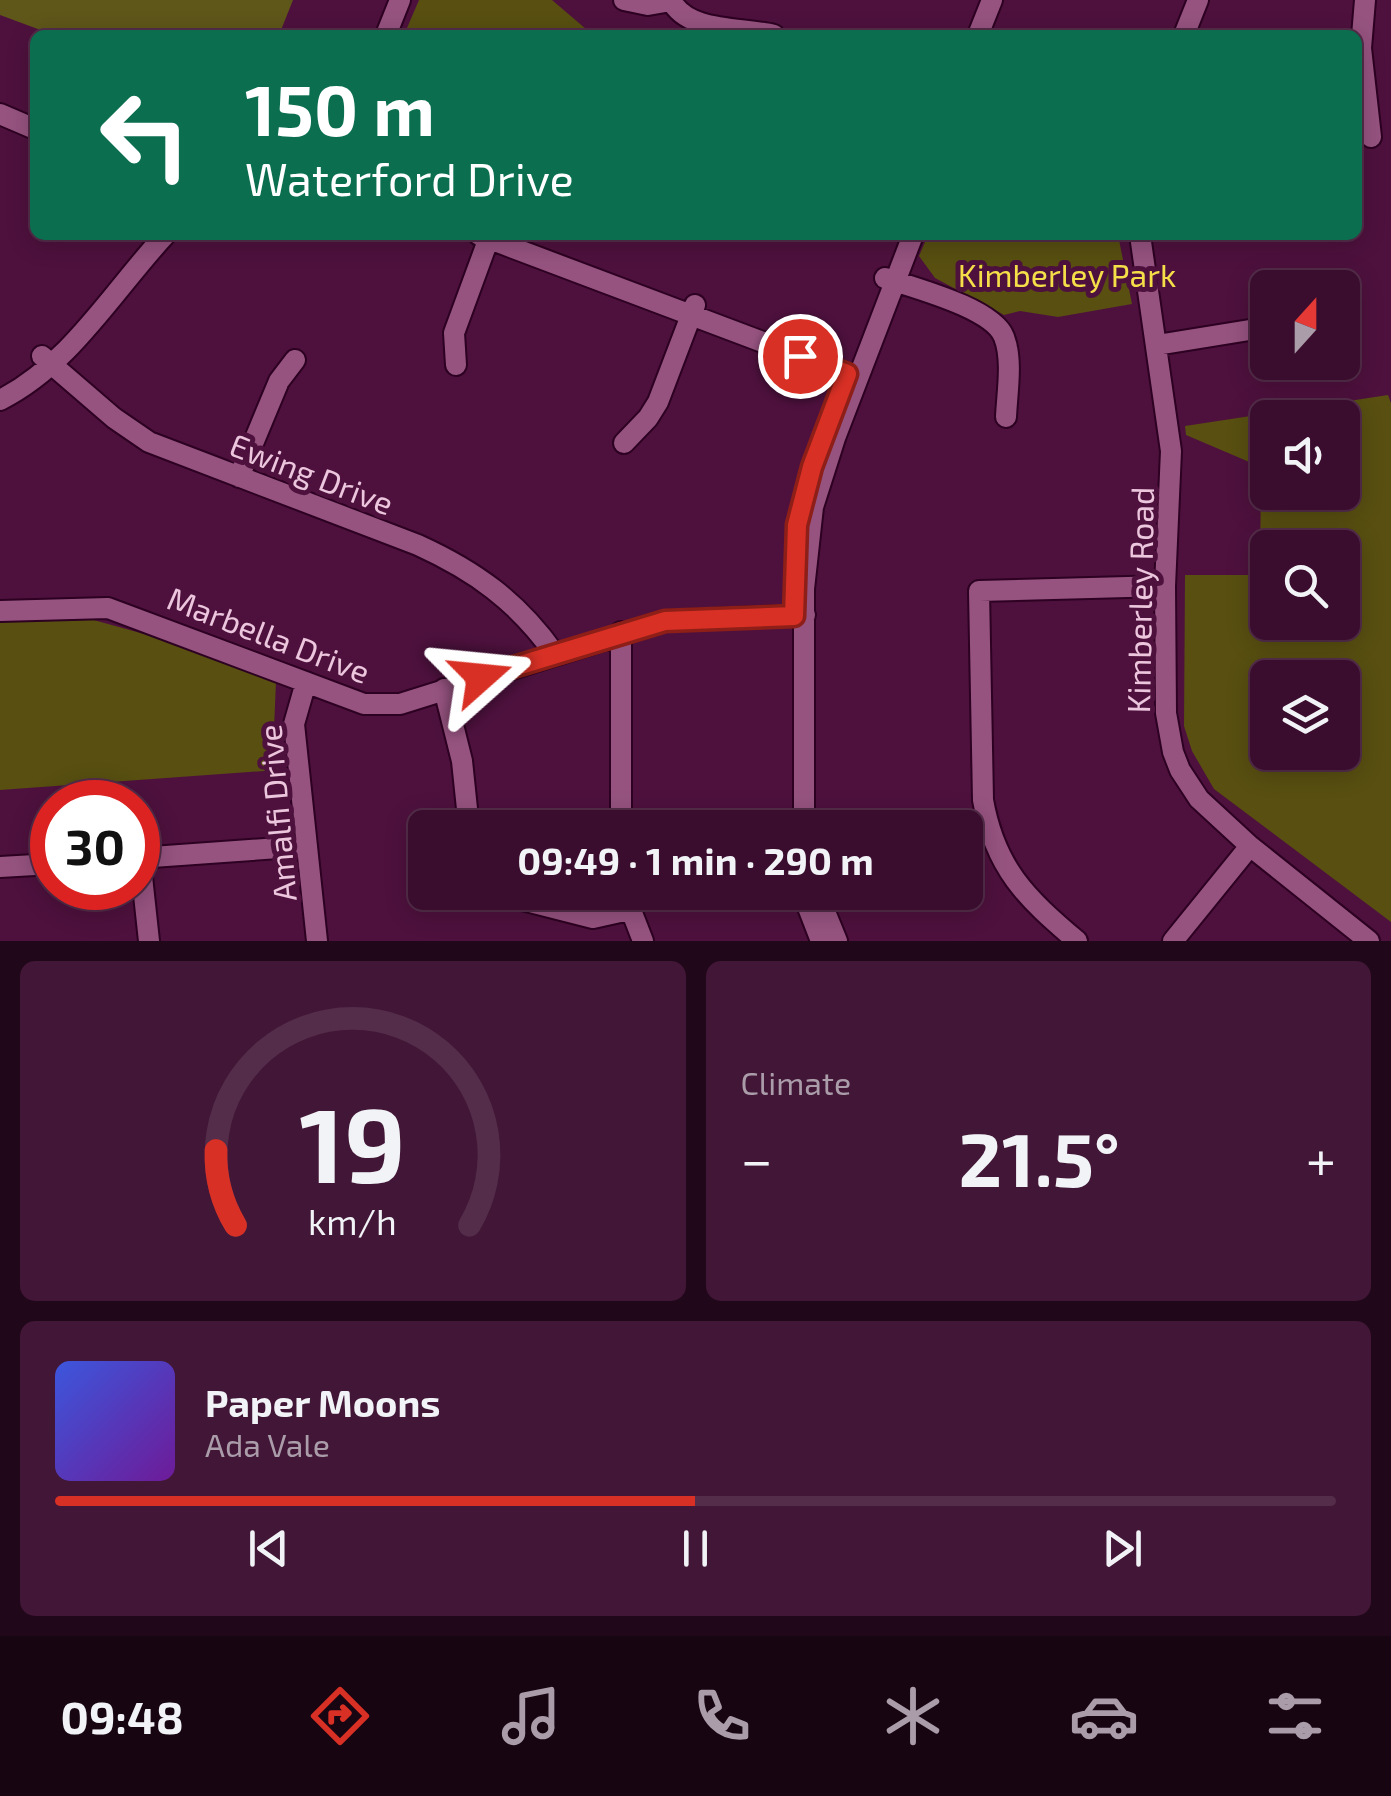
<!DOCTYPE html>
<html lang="en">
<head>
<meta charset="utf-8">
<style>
  :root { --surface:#3a0d2e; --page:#411636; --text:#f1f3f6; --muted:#ab9caa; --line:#542d4a; --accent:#d93025 }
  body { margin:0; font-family:"Exo 2",sans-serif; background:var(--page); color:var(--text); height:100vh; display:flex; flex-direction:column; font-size:38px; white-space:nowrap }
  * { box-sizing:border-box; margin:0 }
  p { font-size:32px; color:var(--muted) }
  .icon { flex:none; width:55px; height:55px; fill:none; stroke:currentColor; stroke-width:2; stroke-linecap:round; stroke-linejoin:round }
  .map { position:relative; height:941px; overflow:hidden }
  .drawer { display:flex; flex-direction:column; gap:20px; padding:20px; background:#200719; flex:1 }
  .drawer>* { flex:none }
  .guide { position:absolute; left:30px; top:30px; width:1332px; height:210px; border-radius:15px; box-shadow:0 5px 25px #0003,0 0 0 2px var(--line); background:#0b6e4f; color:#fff; overflow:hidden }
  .needle { width:65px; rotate:21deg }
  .controls { position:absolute; left:1250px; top:270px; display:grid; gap:20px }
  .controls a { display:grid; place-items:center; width:110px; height:110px; border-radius:15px; background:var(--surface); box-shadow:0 5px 25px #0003,0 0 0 2px var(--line); font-size:50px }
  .speed { position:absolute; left:30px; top:780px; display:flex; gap:20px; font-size:50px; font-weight:700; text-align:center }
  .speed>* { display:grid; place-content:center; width:130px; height:130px; border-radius:50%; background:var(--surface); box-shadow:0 5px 25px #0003,0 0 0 2px var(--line); line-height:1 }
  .speed .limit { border:15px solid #d22; background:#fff; color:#111 }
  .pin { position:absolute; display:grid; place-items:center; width:85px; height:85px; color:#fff; margin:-42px; border:5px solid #fff; border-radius:50%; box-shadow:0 2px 10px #0007 }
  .me { position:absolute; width:110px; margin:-55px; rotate:72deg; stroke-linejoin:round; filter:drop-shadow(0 0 8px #0008) }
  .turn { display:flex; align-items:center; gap:35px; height:210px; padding:0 50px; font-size:45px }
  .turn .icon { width:130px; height:130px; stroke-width:2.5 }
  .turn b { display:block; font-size:70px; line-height:85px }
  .big { font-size:75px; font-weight:700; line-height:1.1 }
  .drawer .widget { flex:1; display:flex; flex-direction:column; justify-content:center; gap:15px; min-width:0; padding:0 35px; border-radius:15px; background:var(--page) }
  .drawer .dial { align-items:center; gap:0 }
  .dial svg { height:260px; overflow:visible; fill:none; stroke:var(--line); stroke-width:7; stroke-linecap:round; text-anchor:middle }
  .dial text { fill:var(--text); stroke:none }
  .song { display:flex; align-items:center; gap:30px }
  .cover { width:120px; height:120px; border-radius:15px; background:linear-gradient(135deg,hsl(230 70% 55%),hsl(280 70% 35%)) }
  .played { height:10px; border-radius:5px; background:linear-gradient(90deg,var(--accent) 50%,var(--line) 50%) }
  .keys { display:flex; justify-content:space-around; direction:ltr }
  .heat { display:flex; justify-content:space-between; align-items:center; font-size:55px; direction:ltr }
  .drawer .tiles { flex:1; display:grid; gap:20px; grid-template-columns:1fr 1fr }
  .widget:last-child { grid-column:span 2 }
  .trip { position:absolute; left:408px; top:810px; width:575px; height:100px; border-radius:15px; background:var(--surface); box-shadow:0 5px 25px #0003,0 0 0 2px var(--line); font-weight:700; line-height:100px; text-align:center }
  .tab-bar { display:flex; height:160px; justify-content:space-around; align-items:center; background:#170512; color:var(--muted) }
  .tab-bar .icon { width:70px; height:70px }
  .tab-bar .active { color:var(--accent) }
  .tab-bar b { font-size:45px; color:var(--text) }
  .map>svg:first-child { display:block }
</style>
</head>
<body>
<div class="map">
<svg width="1391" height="941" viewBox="0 0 1391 941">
  <rect width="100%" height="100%" fill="#4e113e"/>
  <path fill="#584f11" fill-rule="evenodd" d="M419 0H552L593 35H404Z
    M928 235H1118L1132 304 1058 317 1020 311 1004 315 935 278 919 256Z
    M1388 395 1391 403V922L1214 789 1192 751 1184 726 1185 575H1260L1261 467 1186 435 1185 426ZM1268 418H1342V492H1268ZM1268 548H1342V622H1268ZM1268 678H1342V752H1268Z
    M90 619 155 637 276 681 274 729 278 770 0 790V621Z"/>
  <path fill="#5f561a" d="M0 0H293L279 35H54L0 15Z"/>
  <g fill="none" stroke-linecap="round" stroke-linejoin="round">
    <g stroke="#2d0121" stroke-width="24">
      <path id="minor" d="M624 0 648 5 671 1
        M671 0C687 33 743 27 774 35
        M1365 0 1361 48 1371 137
        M386 35 400 0
        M978 35 992 0
        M1184 35 1198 0
        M0 114 35 129
        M479 235 858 378
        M1140 235 1171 451 1165 586 1166 713 1173 752 1180 770 1199 799 1250 846 1369 941
        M885 278C914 288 993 308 1004 337 1013 360 1007 393 1006 417
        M1157 345 1268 327
        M42 356 114 418 149 442 418 545C475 571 517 601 554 653
        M456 365 454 333 490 235
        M0 400C70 365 113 291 165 235
        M624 443 648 418 658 402 695 305
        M239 477 279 381 295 360
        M0 611 108 608 364 704H400L665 621 805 615
        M621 632V828
        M306 682 294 724 317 941
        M444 689 462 761 469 828
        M804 828V589L813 507 835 438 913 235
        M138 858 307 846
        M140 858 149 941
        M0 867 52 864
        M491 892 593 918 629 910
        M624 892 643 941
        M802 892 821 941
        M817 892 837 941
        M1077 941C1026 898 995 868 983 800L979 591 1165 586
        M1173 941 1250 846"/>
    </g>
    <use href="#minor" stroke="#965380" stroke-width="20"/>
  </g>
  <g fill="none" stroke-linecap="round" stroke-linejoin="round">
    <g stroke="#8d1f18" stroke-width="25">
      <path id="route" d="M481 677 665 621 794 616 797 525 812 467 847 374 800 356"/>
    </g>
    <use href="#route" stroke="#d93025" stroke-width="18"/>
  </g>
  <g text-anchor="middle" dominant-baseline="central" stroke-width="10" stroke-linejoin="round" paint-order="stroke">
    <g font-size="32" fill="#f5df49" stroke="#4e113e">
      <text x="1067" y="274">Kimberley Park</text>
    </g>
    <g font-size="32" fill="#ecc6dd" stroke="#4e113e">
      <text transform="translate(312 473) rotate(21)">Ewing Drive</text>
      <text transform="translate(1139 600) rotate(-89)">Kimberley Road</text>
      <text transform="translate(269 634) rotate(21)">Marbella Drive</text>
      <text transform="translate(276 813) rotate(-95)">Amalfi Drive</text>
    </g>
  </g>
</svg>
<div class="controls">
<a><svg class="needle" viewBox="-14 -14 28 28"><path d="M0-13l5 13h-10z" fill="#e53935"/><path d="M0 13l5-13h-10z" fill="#ab9caa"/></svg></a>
<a><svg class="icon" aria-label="sound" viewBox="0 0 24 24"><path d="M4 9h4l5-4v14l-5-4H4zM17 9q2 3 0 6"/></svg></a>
<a><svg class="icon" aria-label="search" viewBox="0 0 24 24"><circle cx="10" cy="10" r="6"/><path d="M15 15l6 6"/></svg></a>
<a><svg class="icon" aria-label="layers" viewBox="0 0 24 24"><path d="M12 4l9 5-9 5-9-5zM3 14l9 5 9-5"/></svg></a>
</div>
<div class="speed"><div class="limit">30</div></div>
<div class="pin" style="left:800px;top:356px;background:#d93025"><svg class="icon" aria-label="arrive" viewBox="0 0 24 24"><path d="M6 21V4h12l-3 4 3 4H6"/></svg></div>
<svg class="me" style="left:481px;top:677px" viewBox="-20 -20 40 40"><path d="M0-17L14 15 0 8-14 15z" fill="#d93025" stroke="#fff" stroke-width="4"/></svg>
<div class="trip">09:49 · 1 min · 290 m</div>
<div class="guide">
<div class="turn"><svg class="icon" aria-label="left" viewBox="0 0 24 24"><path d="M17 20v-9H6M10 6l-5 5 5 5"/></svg><div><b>150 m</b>Waterford Drive</div></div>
</div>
</div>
<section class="drawer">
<div class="tiles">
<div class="widget dial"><svg viewBox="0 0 100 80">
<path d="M14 69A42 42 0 1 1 86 69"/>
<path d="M14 69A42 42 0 0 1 8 46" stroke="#d93025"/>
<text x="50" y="56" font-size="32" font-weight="700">19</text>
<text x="50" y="72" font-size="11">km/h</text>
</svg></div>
<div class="widget"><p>Climate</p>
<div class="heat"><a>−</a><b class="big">21.5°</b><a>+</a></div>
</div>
<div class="widget">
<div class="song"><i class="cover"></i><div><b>Paper Moons</b><p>Ada Vale</p></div></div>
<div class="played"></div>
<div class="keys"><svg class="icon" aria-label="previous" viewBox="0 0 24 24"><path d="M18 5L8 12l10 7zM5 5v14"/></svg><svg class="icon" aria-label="pause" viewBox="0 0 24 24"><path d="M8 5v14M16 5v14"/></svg><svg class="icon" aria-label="next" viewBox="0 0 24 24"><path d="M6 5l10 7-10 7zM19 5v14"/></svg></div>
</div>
</div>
</section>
<nav class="tab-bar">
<b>09:48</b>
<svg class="icon active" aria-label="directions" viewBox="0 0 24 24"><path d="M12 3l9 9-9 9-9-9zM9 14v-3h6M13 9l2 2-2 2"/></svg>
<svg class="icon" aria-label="music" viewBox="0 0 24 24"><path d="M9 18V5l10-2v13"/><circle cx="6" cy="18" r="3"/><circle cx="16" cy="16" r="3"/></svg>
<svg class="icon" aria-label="phone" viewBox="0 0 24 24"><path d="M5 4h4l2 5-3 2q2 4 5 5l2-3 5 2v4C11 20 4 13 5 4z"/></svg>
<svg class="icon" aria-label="climate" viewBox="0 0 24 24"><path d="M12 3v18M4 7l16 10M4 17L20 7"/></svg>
<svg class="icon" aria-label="car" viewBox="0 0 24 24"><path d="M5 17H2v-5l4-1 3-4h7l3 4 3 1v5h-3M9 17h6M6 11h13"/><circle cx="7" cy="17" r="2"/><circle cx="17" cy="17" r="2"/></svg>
<svg class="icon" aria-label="filters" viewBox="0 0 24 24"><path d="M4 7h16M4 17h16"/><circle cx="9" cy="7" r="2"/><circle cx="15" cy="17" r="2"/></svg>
</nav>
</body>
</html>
